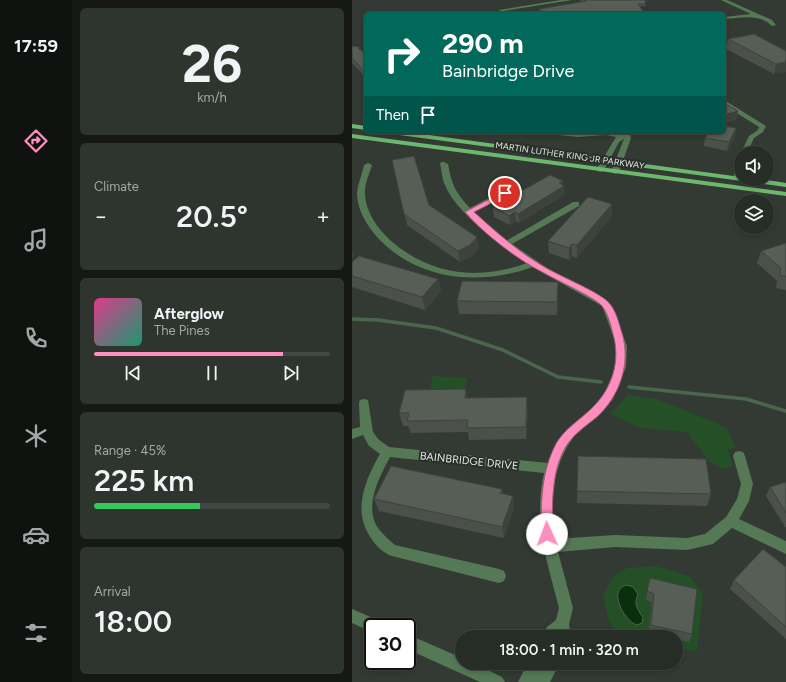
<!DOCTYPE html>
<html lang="en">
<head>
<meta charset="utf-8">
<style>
  :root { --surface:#262c26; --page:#2e342e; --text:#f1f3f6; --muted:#a4a7a7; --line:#424843; --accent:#fe8ebd }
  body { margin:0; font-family:Figtree,sans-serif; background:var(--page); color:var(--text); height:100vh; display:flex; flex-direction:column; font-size:15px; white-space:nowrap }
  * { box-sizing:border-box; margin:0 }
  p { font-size:13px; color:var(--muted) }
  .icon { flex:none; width:22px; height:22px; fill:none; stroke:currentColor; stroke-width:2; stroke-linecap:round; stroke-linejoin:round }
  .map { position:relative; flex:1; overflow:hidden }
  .side { display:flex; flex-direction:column; gap:8px; padding:8px; background:#151815; width:280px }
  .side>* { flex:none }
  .guide { position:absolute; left:12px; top:12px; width:362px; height:122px; border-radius:6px; box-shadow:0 2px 6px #0003,0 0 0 1px var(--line); background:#00695c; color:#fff; overflow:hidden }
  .buttons { position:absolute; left:382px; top:146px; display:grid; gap:8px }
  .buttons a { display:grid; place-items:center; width:40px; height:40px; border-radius:50%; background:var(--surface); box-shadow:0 2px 6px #0003,0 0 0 1px var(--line); font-size:20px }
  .speed { position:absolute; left:12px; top:618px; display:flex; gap:8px; font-size:20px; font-weight:700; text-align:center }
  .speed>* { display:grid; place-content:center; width:52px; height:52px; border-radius:50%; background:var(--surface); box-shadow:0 2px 6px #0003,0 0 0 1px var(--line); line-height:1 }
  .speed .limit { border:2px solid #111; border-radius:6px; background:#fff; color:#111 }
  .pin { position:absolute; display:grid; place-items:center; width:34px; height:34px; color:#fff; margin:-17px; border:2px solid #fff; border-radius:50%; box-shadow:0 1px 4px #0007 }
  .me { position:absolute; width:44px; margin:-22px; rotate:358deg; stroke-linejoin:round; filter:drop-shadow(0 0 3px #0008) }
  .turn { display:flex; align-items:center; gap:14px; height:84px; padding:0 12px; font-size:18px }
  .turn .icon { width:52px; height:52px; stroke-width:2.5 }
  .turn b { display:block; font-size:28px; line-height:34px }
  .then { display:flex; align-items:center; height:38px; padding:0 12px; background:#0003; gap:8px; font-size:15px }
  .big { font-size:30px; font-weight:600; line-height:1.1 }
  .side .widget { flex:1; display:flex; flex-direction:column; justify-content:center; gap:6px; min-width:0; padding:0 14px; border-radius:6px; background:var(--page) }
  .side .dial { align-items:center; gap:0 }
  .dial b { font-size:52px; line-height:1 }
  .song { display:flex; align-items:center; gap:12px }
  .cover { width:48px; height:48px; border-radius:6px; background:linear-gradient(135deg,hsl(330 70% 55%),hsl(160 70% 35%)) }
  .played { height:4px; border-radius:2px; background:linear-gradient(90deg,var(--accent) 80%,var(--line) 80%) }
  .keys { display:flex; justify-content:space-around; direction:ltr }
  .heat { display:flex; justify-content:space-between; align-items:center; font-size:22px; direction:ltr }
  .charge { height:6px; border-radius:3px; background:linear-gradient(90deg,#34c759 45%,var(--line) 0) }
  .trip { position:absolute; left:103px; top:630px; width:228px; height:40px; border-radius:20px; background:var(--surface); box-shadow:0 2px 6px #0003,0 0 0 1px var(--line); font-weight:600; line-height:40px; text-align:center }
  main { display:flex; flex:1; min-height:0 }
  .menu { display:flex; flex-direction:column; width:72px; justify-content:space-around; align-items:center; background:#0f120f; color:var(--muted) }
  .menu .icon { width:28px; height:28px }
  .menu .selected { color:var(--accent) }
  .menu b { font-size:18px; color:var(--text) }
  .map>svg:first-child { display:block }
</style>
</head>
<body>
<main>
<nav class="menu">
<b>17:59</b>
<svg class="icon selected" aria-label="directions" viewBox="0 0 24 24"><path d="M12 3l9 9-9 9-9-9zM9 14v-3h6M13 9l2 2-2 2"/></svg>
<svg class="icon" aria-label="music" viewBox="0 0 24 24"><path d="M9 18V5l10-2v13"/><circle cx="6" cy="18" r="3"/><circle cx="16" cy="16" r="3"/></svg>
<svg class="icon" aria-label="phone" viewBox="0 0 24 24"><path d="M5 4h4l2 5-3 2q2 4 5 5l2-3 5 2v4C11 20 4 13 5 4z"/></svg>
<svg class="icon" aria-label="climate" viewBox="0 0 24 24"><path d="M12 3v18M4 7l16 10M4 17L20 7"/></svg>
<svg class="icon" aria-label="car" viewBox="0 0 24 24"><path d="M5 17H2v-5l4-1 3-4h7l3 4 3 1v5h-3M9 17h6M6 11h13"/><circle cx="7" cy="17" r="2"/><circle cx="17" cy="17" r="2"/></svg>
<svg class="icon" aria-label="filters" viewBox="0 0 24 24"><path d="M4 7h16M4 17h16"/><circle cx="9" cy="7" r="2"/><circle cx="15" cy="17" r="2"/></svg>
</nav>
<section class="side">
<div class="widget dial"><b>26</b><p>km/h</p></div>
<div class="widget"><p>Climate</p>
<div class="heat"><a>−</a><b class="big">20.5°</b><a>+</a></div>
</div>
<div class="widget">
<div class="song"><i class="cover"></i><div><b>Afterglow</b><p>The Pines</p></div></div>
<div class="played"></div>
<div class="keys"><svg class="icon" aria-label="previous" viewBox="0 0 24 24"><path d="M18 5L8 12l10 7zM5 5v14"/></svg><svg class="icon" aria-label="pause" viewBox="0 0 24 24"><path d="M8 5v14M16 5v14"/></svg><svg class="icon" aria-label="next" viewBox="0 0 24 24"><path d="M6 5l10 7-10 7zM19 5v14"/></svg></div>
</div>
<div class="widget"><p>Range · 45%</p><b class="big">225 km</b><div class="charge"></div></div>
<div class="widget"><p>Arrival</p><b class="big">18:00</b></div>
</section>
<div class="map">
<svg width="434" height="682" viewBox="0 0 434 682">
  <rect width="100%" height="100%" fill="#333a33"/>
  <path fill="#255027" d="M81 376 115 378 112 392 77 390Z
    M276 395 304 399 374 427 384 447 376 450 381 466 371 469 357 461 335 432 289 428 258 414Z
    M303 566 337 576 351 593 345 651 324 648V637H267L257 621 251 597 261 577 275 568Z"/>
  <path fill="#092f0c" stroke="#4a664c" d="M275 585 281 587 286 594C281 605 286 609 291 618L290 623 285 625C272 621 255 589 275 585Z"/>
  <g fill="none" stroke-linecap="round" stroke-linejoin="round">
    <path stroke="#4a664c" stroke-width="3.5" d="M0 319 26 320 84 328 151 350 206 377 249 382
      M277 387 394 399 434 411"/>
    <path fill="#557955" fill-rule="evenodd" d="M209 0H220L152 11 153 14H149L147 10Z
      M369 0H375L420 20 424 25 420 26C407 13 389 18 372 19V17L399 14Z
      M372 100 414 126 411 132 402 138 395 153H389L397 136 406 130 407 127 372 105Z
      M194 132H258L268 134 271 132H277L279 138 267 172 263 174 259 172 272 139 267 142 252 170 248 172 244 170 264 137 254 135 226 137 197 134Z
      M386 158H389L388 180H385L381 178Z
      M89 162H92L96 164C100 185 103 192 118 208L162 185H168V189L122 212 154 241 221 202H227V206L160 244 195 268 257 302 275 346 274 367 261 399 247 415 223 435 215 447 209 459 204 475 200 504 203 539 263 535 335 538 353 534 374 517 385 499 389 484 381 456 383 452 387 451 391 452 393 456 401 484 397 501 387 519 434 541V554L380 528 361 544 335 550 263 547 206 552 221 608 217 624 219 637H190L195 627 204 620 207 608C195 561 181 522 192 473L38 457C28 476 13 503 24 525 29 533 36 539 43 545L147 569 152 571 154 576 152 581 147 583 40 556C31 553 24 546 19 538 0 511 13 480 28 454L17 446 11 435 0 439V429L8 427 7 403 8 400 12 399 16 400 21 432 26 439 37 447 196 463 206 441 215 429 239 409 252 394 264 367 265 346 250 306 181 267C128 286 66 281 26 238 15 226 6 211 5 195 5 185 10 175 12 165L16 163 20 165C17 175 12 185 13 195 14 212 25 228 38 240 78 275 125 281 175 263 150 246 104 213 93 185 90 179 90 171 88 164Z
      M176 663H192L191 664 192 663H208L198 682H166Z"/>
    <path fill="#557955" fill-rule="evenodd" d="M0 609 30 622 32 627H21V633L0 623Z
      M55 634 110 658V663H121L150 677 153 682H128L55 649Z"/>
    <path fill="#6db86f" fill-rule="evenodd" d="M0 124 14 126V130L0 128Z
      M37 132H55L389 177V179H408L434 183V187L40 134Z
      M0 134 434 192V196L0 138Z"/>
  </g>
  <path fill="#4b514a" d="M228 0H293L294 4V6H288L293 14H191L187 11V9L231 2Z
    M376 39 434 51 422 74 374 49Z
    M0 46 9 50 14 54V79L8 71 0 63Z
    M384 128 383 136 375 151 352 146 353 138Z
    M40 160 77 205 127 248 120 256 108 262 55 225Z
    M211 185 212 195 167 223 164 221 158 225 142 217 141 207Z
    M260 204V216L225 258 220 256 217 260 197 253 196 241Z
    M434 243V290L424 288 425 281 405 263 409 251Z
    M0 262 86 279 89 291 73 310 0 287Z
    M206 295 205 315 107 314 105 301Z
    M114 389 115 398 176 409 174 439 117 440 116 432 59 433 56 426H51L47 413Z
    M226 456 359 494 355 506 225 503Z
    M434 482V527H433L414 496 418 487Z
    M150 489 151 494 161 496 162 507 152 538 27 511 22 499Z
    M434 567V639L378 589 382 580Z
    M298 578 340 634 337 642 324 639V637H317L297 632 300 602 294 600Z"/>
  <path fill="#3d423c" d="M434 62V72L422 74 424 64Z
    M386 111 384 120 372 123V115Z
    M384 128 383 136 375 151 377 142Z
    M211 181 212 195 167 223 166 214Z
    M260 204V216L225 258V245Z
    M163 212 164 221 158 225 157 216Z
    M125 237 127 248 120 256 108 262 106 251Z
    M220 244V256L217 260V248Z
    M0 250 2 257 0 258Z
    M86 279 89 291 73 310 70 297Z
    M206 282V295L205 315V302Z
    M114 389 116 402 113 398Z
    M175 397 176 409 174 439V427Z
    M161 496 162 507 152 538 150 527Z"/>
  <path fill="#575e56" stroke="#3d423c" d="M232 0H293L294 4H286L293 14H195L187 9 234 1Z
    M402 34 434 51V62L424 64 376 39Z
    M0 46 8 47 6 48 14 54V75L6 64 0 58Z
    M372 103 386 111 372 115Z
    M372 126 384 128 377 142 353 138 357 132H372Z
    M62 156 77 205 125 237 118 245 106 251 52 214 40 160Z
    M198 175 211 181 207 183 212 186 166 214 163 212 157 216 141 207Z
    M236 197 260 204 225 245 220 244 217 248 196 241Z
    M434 243V277L428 275 429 268 409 251Z
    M7 256 86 279 70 297 0 276V262Z
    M110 281 206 282 205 302 105 301Z
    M114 389 113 398 175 397 174 427 115 428 116 420 55 421 57 413H47L53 390Z
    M226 456 354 459 359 494 225 491Z
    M39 466 150 489 148 493 161 496 150 527 22 499Z
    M434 482V513L418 487Z
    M411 549 434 567V627L382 580Z
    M298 578 345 589 340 634 299 625 302 594 295 591Z"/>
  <path fill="#fe8ebd" stroke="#a55c7b" d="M153 191 155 192V195L122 212C145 233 169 254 196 269 210 277 249 293 257 303 264 310 267 324 270 333 279 363 268 395 246 416 234 426 221 434 213 448 199 473 200 505 201 534L200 538 195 539 191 538 189 534C189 502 189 471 205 442 214 428 228 420 240 408 260 389 269 361 261 334 259 326 256 313 250 306 244 298 204 280 192 273 166 260 132 234 113 212Z"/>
  <g text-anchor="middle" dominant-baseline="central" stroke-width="4" stroke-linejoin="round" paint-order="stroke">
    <g font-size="9" fill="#e3e7e3" stroke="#292f29">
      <text transform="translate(218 155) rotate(8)">MARTIN LUTHER KING JR PARKWAY</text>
    </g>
    <g font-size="11" fill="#e3e7e3" stroke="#292f29">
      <text transform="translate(117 461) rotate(6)">BAINBRIDGE DRIVE</text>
    </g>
  </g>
</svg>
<div class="buttons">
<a><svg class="icon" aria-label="sound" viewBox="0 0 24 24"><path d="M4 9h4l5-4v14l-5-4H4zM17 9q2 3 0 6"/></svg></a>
<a><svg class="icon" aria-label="layers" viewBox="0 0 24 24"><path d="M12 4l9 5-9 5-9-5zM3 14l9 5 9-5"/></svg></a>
</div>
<div class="speed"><div class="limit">30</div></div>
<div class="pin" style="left:153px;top:193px;background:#d93025"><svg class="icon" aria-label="arrive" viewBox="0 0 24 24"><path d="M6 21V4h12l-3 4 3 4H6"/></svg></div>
<svg class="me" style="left:195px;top:534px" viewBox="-20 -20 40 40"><circle r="19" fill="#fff"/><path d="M0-13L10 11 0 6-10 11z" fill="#fe8ebd"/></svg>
<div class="trip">18:00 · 1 min · 320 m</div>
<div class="guide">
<div class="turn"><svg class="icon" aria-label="right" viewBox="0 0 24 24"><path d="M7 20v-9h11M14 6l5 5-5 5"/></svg><div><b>290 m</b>Bainbridge Drive</div></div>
<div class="then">Then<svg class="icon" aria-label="arrive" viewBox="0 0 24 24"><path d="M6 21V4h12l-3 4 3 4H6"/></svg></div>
</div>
</div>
</main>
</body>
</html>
